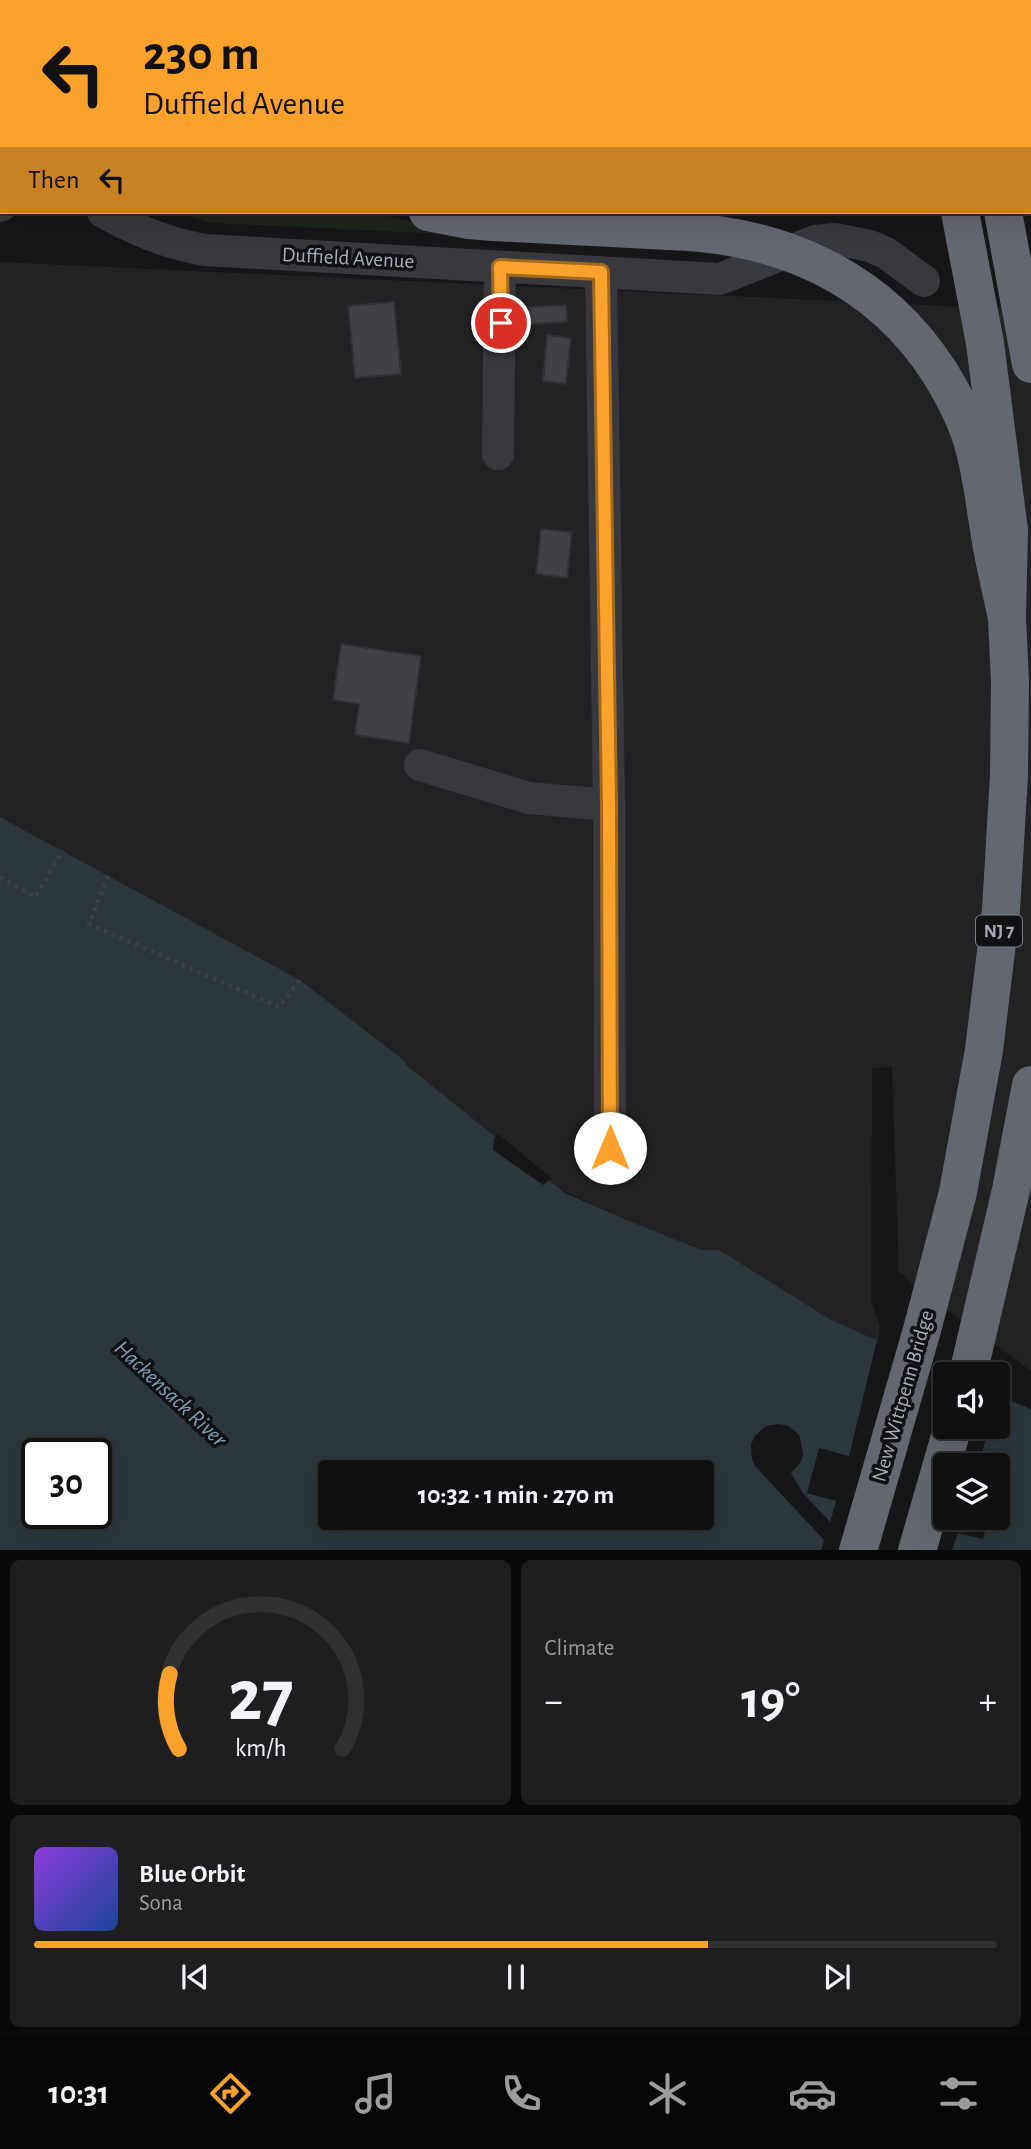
<!DOCTYPE html>
<html lang="en">
<head>
<meta charset="utf-8">
<style>
  :root { --surface:#101012; --page:#1e1e20; --text:#f1f3f6; --muted:#9c9d9f; --line:#303032; --accent:#fba22c }
  body { margin:0; font-family:"Alegreya Sans",sans-serif; background:var(--page); color:var(--text); height:100vh; display:flex; flex-direction:column; font-size:26px; white-space:nowrap }
  * { box-sizing:border-box; margin:0 }
  p { font-size:23px; color:var(--muted) }
  .icon { flex:none; width:38px; height:38px; fill:none; stroke:currentColor; stroke-width:2; stroke-linecap:round; stroke-linejoin:round }
  .map { position:relative; height:1550px; overflow:hidden }
  .sheet { display:flex; flex-direction:column; gap:10px; padding:10px; background:#09090a; flex:1 }
  .sheet>* { flex:none }
  .hud { position:absolute; left:0px; top:0px; width:1032px; height:214px; box-shadow:0 7px 28px #0002,0 0 0 2px var(--line); background:#fba22c; color:#111; overflow:hidden }
  .controls { position:absolute; left:933px; top:1362px; display:grid; gap:14px }
  .controls a { display:grid; place-items:center; width:77px; height:77px; border-radius:7px; background:var(--surface); box-shadow:0 7px 28px #0002,0 0 0 2px var(--line); font-size:35px }
  .speed { position:absolute; left:21px; top:1438px; display:flex; gap:14px; font-size:35px; font-weight:700; text-align:center }
  .speed>* { display:grid; place-content:center; width:91px; height:91px; border-radius:50%; background:var(--surface); box-shadow:0 7px 28px #0002,0 0 0 2px var(--line); line-height:1 }
  .speed .limit { border:4px solid #111; border-radius:10px; background:#fff; color:#111 }
  .pin { position:absolute; display:grid; place-items:center; width:60px; height:60px; color:#fff; margin:-30px; border:4px solid #fff; border-radius:50%; box-shadow:0 2px 7px #0007 }
  .me { position:absolute; width:77px; margin:-38px; rotate:0deg; stroke-linejoin:round; filter:drop-shadow(0 0 5px #0008) }
  .turn { display:flex; align-items:center; gap:24px; height:147px; padding:0 28px; font-size:32px }
  .turn .icon { width:91px; height:91px; stroke-width:2.5 }
  .turn b { display:block; font-size:49px; line-height:60px }
  .then { display:flex; align-items:center; height:66px; padding:0 28px; background:#0003; gap:14px; font-size:26px }
  .big { font-size:52px; font-weight:700; line-height:1.1 }
  .sheet .widget { flex:1; display:flex; flex-direction:column; justify-content:center; gap:10px; min-width:0; padding:0 24px; border-radius:10px; background:var(--page) }
  .sheet .dial { align-items:center; gap:0 }
  .dial svg { height:182px; overflow:visible; fill:none; stroke:var(--line); stroke-width:7; stroke-linecap:round; text-anchor:middle }
  .dial text { fill:var(--text); stroke:none }
  .song { display:flex; align-items:center; gap:21px }
  .cover { width:84px; height:84px; border-radius:10px; background:linear-gradient(135deg,hsl(270 70% 55%),hsl(220 70% 35%)) }
  .played { height:7px; border-radius:4px; background:linear-gradient(90deg,var(--accent) 70%,var(--line) 70%) }
  .keys { display:flex; justify-content:space-around; direction:ltr }
  .heat { display:flex; justify-content:space-between; align-items:center; font-size:38px; direction:ltr }
  .sheet .tiles { flex:1; display:grid; gap:10px; grid-template-columns:1fr 1fr }
  .widget:last-child { grid-column:span 2 }
  .trip { position:absolute; left:318px; top:1460px; width:396px; height:70px; border-radius:7px; background:var(--surface); box-shadow:0 7px 28px #0002,0 0 0 2px var(--line); font-weight:700; line-height:70px; text-align:center }
  .dock { display:flex; height:112px; justify-content:space-around; align-items:center; background:#060607; color:var(--muted) }
  .dock .icon { width:49px; height:49px }
  .dock .current { color:var(--accent) }
  .dock b { font-size:32px; color:var(--text) }
  .map>svg:first-child { display:block }
</style>
</head>
<body>
<div class="map">
<svg width="1031" height="1551" viewBox="0 0 1031 1551">
  <rect width="100%" height="100%" fill="#161618"/>
  <path fill="#222225" d="M0 262 1031 310V1371L899 1275 892 1067 872 1068 871 1300 880 1327 877 1339 862 1347 719 1250H703L639 1225 565 1192 407 1075 405 1061 300 980 0 817Z"/>
  <path fill="#1c241c" d="M0 0H74L75 2H2V63L0 62Z
    M264 0H671L669 2H266Z
    M176 212H370L468 235 211 223Z"/>
  <path fill="#2b373d" fill-rule="evenodd" d="M0 817 300 980 405 1061 406 1065 565 1193 639 1225 702 1250H719L829 1319 876 1340 899 1275 945 1374V1426H998V1383L1011 1401 1031 1409V1550H0ZM37 1454H96V1514H37ZM945 1465H998V1517H945ZM331 1472H702V1517H331Z"/>
  <path fill="#161618" d="M498 1134 552 1178 543 1185 493 1150 494 1139Z
    M898 1272 902 1273 993 1373 945 1374V1426H990L978 1465H945V1517H989L983 1539 958 1533 952 1550H821L824 1540 755 1466 752 1459 751 1444 755 1436 766 1426 779 1424 788 1426 795 1431 800 1437 803 1454 801 1462 791 1473 803 1493 830 1522 836 1501 807 1493 819 1448 849 1456 889 1291Z"/>
  <path fill="#404145" stroke="#303034" stroke-width="2" d="M394 302 401 374 355 378 348 306Z
    M566 305 567 322 529 324 528 307Z
    M547 335 571 338 566 384 543 381Z
    M541 529 572 532 567 578 536 574Z
    M341 644 421 656 409 743 355 735 359 704 333 700Z"/>
  <g fill="none" stroke-linecap="round" stroke-linejoin="round">
    <path stroke="#3d4045" stroke-width="4.5" stroke-dasharray="3.5 5" stroke-linecap="butt" d="M108 876 89 924 279 1007 300 980
      M0 877 35 897 63 851"/>
    <path stroke="#37393e" stroke-width="32" d="M0 116 2 118
      M0 206 2 205
      M103 212C135 230 168 244 205 250L720 279 815 241 835 239 870 246 886 253 924 281
      M601 272 609 805 610 1148
      M498 454 500 267
      M420 765 529 798 609 805"/>
    <path stroke="#63676f" stroke-width="38" d="M102 0 103 2
      M241 0 242 2
      M901 0 902 2
      M933 0 934 2
      M708 2 710 0
      M428 212 469 220 493 222 669 231
      M1003 212 1031 364
      M968 1374 1011 1190 1031 1085
      M858 1551 922 1330 958 1192 984 1050 1001 910 1009 775 1010 683 1007 618 1009 531 985 343 960 212
      M917 1551 953 1426"/>
    <path stroke="#63676f" stroke-width="38" d="M669 231C780 234 879 277 940 373 953 394 965 417 972 440 981 469 984 499 989 529 993 559 1001 588 1007 618"/>
  </g>
  <g fill="none" stroke-linecap="round" stroke-linejoin="round">
    <g stroke="#a3691d" stroke-width="18">
      <path id="route" d="M501 323 500 267 601 272 609 805 610 1148"/>
    </g>
    <use href="#route" stroke="#fba22c" stroke-width="12"/>
  </g>
  <g text-anchor="middle" dominant-baseline="central" stroke-width="7" stroke-linejoin="round" paint-order="stroke">
    <rect fill="#111113" stroke="#7b7f87" stroke-width="2" x="976" y="915.5" width="46" height="31" rx="5"/>
    <g font-size="19" font-weight="bold" fill="#a8aeb9">
      <text x="999" y="931">NJ 7</text>
    </g>
    <g font-size="21" fill="#a8aeb9" stroke="#111113">
      <text transform="translate(348 258) rotate(3)">Duffield Avenue</text>
      <text transform="translate(903 1396) rotate(-74)">New Wittpenn Bridge</text>
    </g>
    <g font-size="23" font-style="italic" fill="#7da0b6" stroke="#111113">
      <text transform="translate(170 1394) rotate(43)">Hackensack River</text>
    </g>
  </g>
</svg>
<div class="controls">
<a><svg class="icon" aria-label="sound" viewBox="0 0 24 24"><path d="M4 9h4l5-4v14l-5-4H4zM17 9q2 3 0 6"/></svg></a>
<a><svg class="icon" aria-label="layers" viewBox="0 0 24 24"><path d="M12 4l9 5-9 5-9-5zM3 14l9 5 9-5"/></svg></a>
</div>
<div class="speed"><div class="limit">30</div></div>
<div class="pin" style="left:501px;top:323px;background:#d93025"><svg class="icon" aria-label="arrive" viewBox="0 0 24 24"><path d="M6 21V4h12l-3 4 3 4H6"/></svg></div>
<svg class="me" style="left:610px;top:1148px" viewBox="-20 -20 40 40"><circle r="19" fill="#fff"/><path d="M0-13L10 11 0 6-10 11z" fill="#fba22c"/></svg>
<div class="trip">10:32 · 1 min · 270 m</div>
<div class="hud">
<div class="turn"><svg class="icon" aria-label="left" viewBox="0 0 24 24"><path d="M17 20v-9H6M10 6l-5 5 5 5"/></svg><div><b>230 m</b>Duffield Avenue</div></div>
<div class="then">Then<svg class="icon" aria-label="left" viewBox="0 0 24 24"><path d="M17 20v-9H6M10 6l-5 5 5 5"/></svg></div>
</div>
</div>
<section class="sheet">
<div class="tiles">
<div class="widget dial"><svg viewBox="0 0 100 80">
<path d="M14 69A42 42 0 1 1 86 69"/>
<path d="M14 69A42 42 0 0 1 10 36" stroke="#fba22c"/>
<text x="50" y="56" font-size="32" font-weight="700">27</text>
<text x="50" y="72" font-size="11">km/h</text>
</svg></div>
<div class="widget"><p>Climate</p>
<div class="heat"><a>−</a><b class="big">19°</b><a>+</a></div>
</div>
<div class="widget">
<div class="song"><i class="cover"></i><div><b>Blue Orbit</b><p>Sona</p></div></div>
<div class="played"></div>
<div class="keys"><svg class="icon" aria-label="previous" viewBox="0 0 24 24"><path d="M18 5L8 12l10 7zM5 5v14"/></svg><svg class="icon" aria-label="pause" viewBox="0 0 24 24"><path d="M8 5v14M16 5v14"/></svg><svg class="icon" aria-label="next" viewBox="0 0 24 24"><path d="M6 5l10 7-10 7zM19 5v14"/></svg></div>
</div>
</div>
</section>
<nav class="dock">
<b>10:31</b>
<svg class="icon current" aria-label="directions" viewBox="0 0 24 24"><path d="M12 3l9 9-9 9-9-9zM9 14v-3h6M13 9l2 2-2 2"/></svg>
<svg class="icon" aria-label="music" viewBox="0 0 24 24"><path d="M9 18V5l10-2v13"/><circle cx="6" cy="18" r="3"/><circle cx="16" cy="16" r="3"/></svg>
<svg class="icon" aria-label="phone" viewBox="0 0 24 24"><path d="M5 4h4l2 5-3 2q2 4 5 5l2-3 5 2v4C11 20 4 13 5 4z"/></svg>
<svg class="icon" aria-label="climate" viewBox="0 0 24 24"><path d="M12 3v18M4 7l16 10M4 17L20 7"/></svg>
<svg class="icon" aria-label="car" viewBox="0 0 24 24"><path d="M5 17H2v-5l4-1 3-4h7l3 4 3 1v5h-3M9 17h6M6 11h13"/><circle cx="7" cy="17" r="2"/><circle cx="17" cy="17" r="2"/></svg>
<svg class="icon" aria-label="filters" viewBox="0 0 24 24"><path d="M4 7h16M4 17h16"/><circle cx="9" cy="7" r="2"/><circle cx="15" cy="17" r="2"/></svg>
</nav>
</body>
</html>
